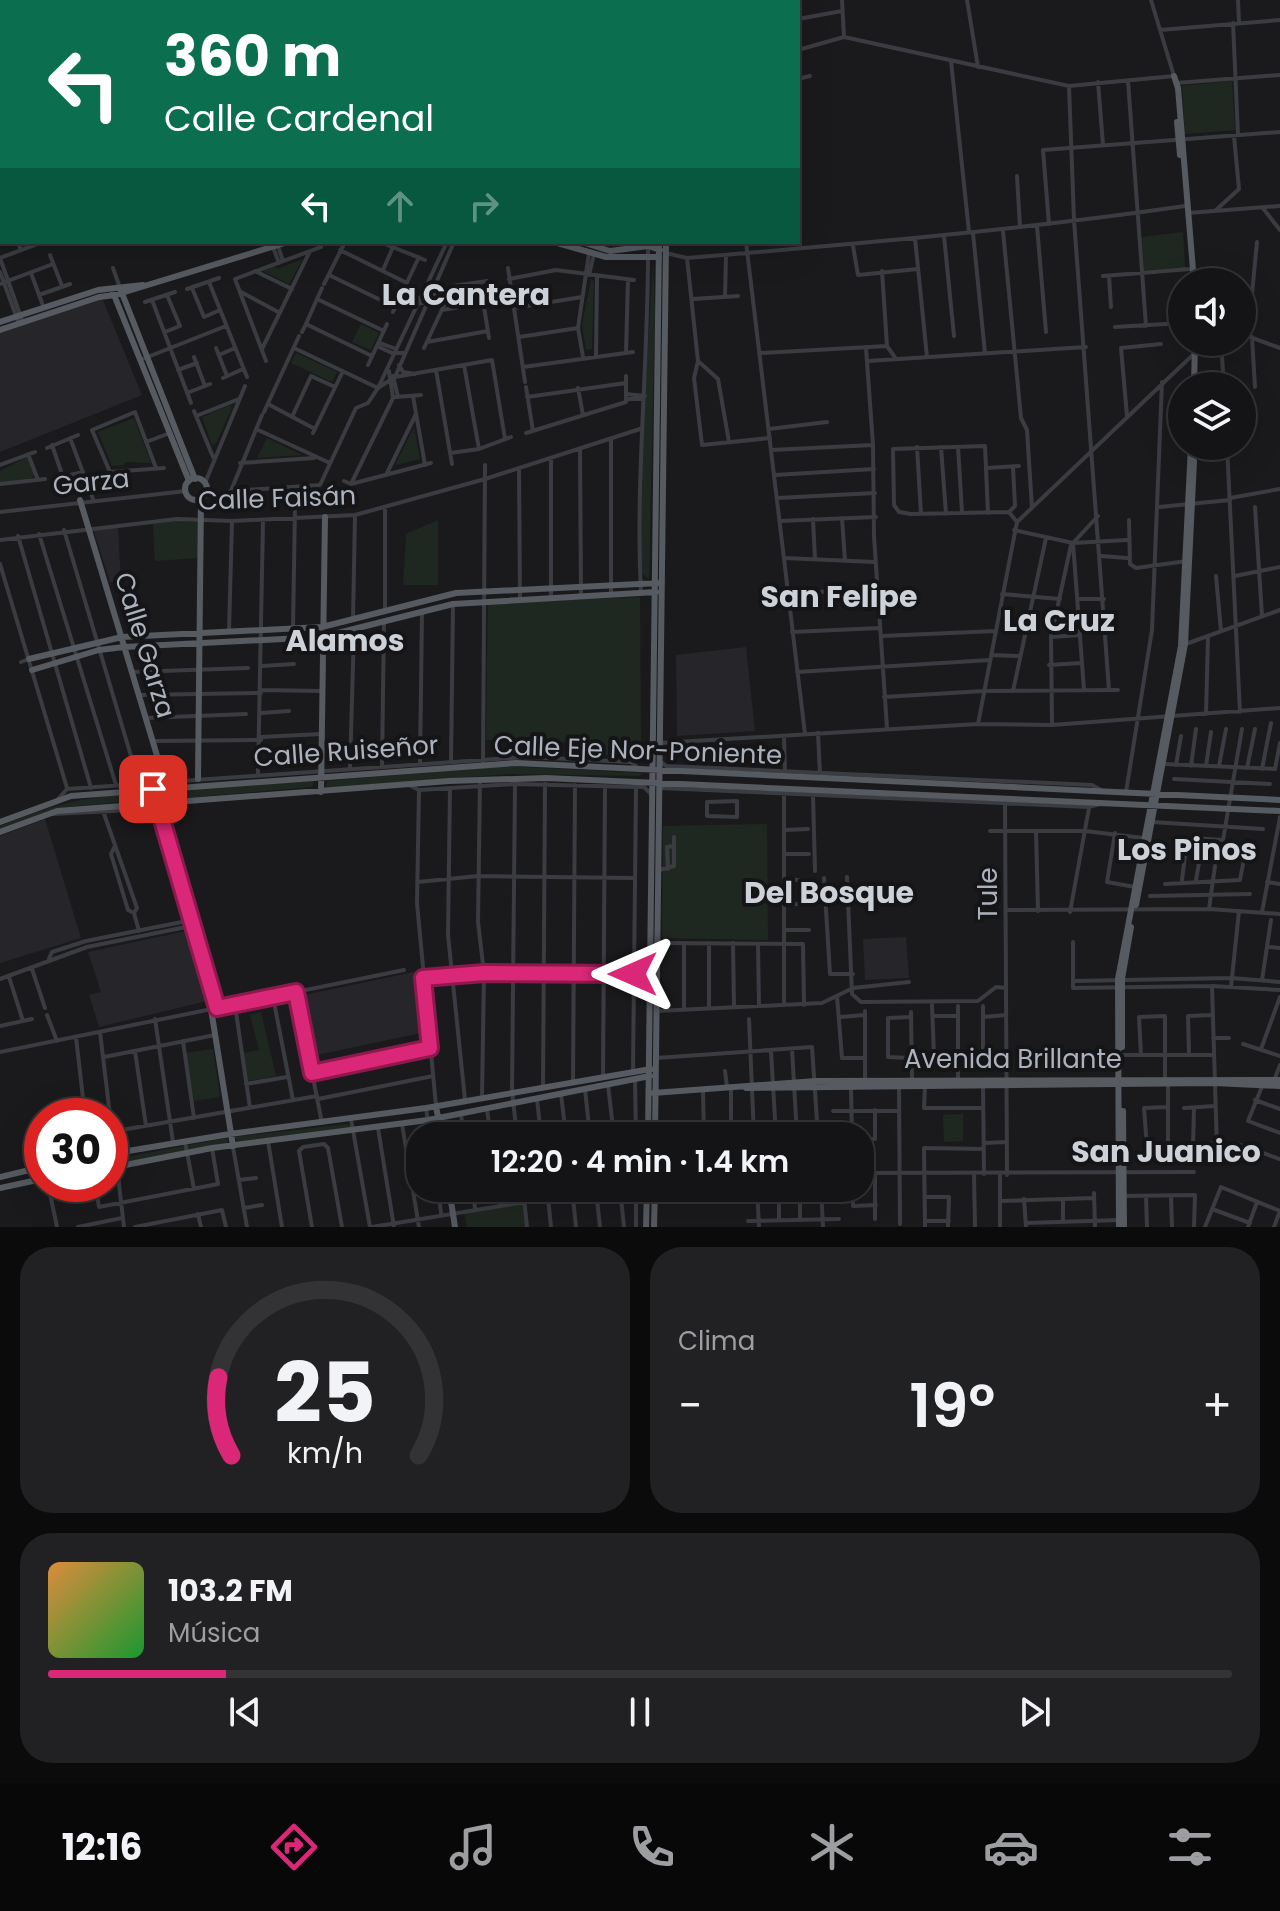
<!DOCTYPE html>
<html lang="es">
<head>
<meta charset="utf-8">
<style>
  :root { --surface:#141416; --page:#212123; --text:#f1f3f6; --muted:#9d9ea1; --line:#333335; --accent:#db2777 }
  body { margin:0; font-family:Poppins,sans-serif; background:var(--page); color:var(--text); height:100vh; display:flex; flex-direction:column; font-size:30px; white-space:nowrap }
  * { box-sizing:border-box; margin:0 }
  p { font-size:26px; color:var(--muted) }
  .icon { flex:none; width:44px; height:44px; fill:none; stroke:currentColor; stroke-width:2; stroke-linecap:round; stroke-linejoin:round }
  .map { position:relative; height:1227px; overflow:hidden }
  .drawer { display:flex; flex-direction:column; gap:20px; padding:20px; background:#0b0b0c; flex:1 }
  .drawer>* { flex:none }
  .banner { position:absolute; left:0px; top:0px; width:800px; height:244px; box-shadow:0 8px 32px #0002,0 0 0 2px var(--line); background:#0b6e4f; color:#fff; overflow:hidden }
  .controls { position:absolute; left:1168px; top:268px; display:grid; gap:16px }
  .controls a { display:grid; place-items:center; width:88px; height:88px; border-radius:50%; background:var(--surface); box-shadow:0 8px 32px #0002,0 0 0 2px var(--line); font-size:40px }
  .speed { position:absolute; left:24px; top:1098px; display:flex; gap:16px; font-size:40px; font-weight:700; text-align:center }
  .speed>* { display:grid; place-content:center; width:104px; height:104px; border-radius:50%; background:var(--surface); box-shadow:0 8px 32px #0002,0 0 0 2px var(--line); line-height:1 }
  .speed .limit { border:12px solid #d22; background:#fff; color:#111 }
  .pin { position:absolute; display:grid; place-items:center; width:68px; height:68px; color:#fff; margin:-34px; border-radius:16px; box-shadow:0 4px 12px #0006 }
  .me { position:absolute; width:88px; margin:-44px; rotate:270deg; stroke-linejoin:round; filter:drop-shadow(0 0 6px #0008) }
  .turn { display:flex; align-items:center; gap:28px; height:168px; padding:0 32px; font-size:36px }
  .turn .icon { width:104px; height:104px; stroke-width:2.5 }
  .turn b { display:block; font-size:56px; line-height:68px }
  .lanes { display:flex; align-items:center; height:76px; padding:0 32px; background:#0003; justify-content:center; gap:40px; direction:ltr }
  .lanes .off { opacity:.35 }
  .big { font-size:60px; font-weight:600; line-height:1.1 }
  .drawer .tile { flex:1; display:flex; flex-direction:column; justify-content:center; gap:12px; min-width:0; padding:0 28px; border-radius:32px; background:var(--page) }
  .drawer .dial { align-items:center; gap:0 }
  .dial svg { height:208px; overflow:visible; fill:none; stroke:var(--line); stroke-width:7; stroke-linecap:round; text-anchor:middle }
  .dial text { fill:var(--text); stroke:none }
  .song { display:flex; align-items:center; gap:24px }
  .cover { width:96px; height:96px; border-radius:12px; background:linear-gradient(135deg,hsl(30 70% 55%),hsl(130 70% 35%)) }
  .played { height:8px; border-radius:4px; background:linear-gradient(90deg,var(--accent) 15%,var(--line) 15%) }
  .keys { display:flex; justify-content:space-around; direction:ltr }
  .heat { display:flex; justify-content:space-between; align-items:center; font-size:44px; direction:ltr }
  .drawer .tiles { flex:1; display:grid; gap:20px; grid-template-columns:1fr 1fr }
  .tile:last-child { grid-column:span 2 }
  .trip { position:absolute; left:406px; top:1122px; width:468px; height:80px; border-radius:32px; background:var(--surface); box-shadow:0 8px 32px #0002,0 0 0 2px var(--line); font-weight:600; line-height:80px; text-align:center }
  .dock { display:flex; height:128px; justify-content:space-around; align-items:center; background:#080809; color:var(--muted) }
  .dock .icon { width:56px; height:56px }
  .dock .on { color:var(--accent) }
  .dock b { font-size:36px; color:var(--text) }
  .map>svg:first-child { display:block }
</style>
</head>
<body>
<div class="map">
<svg width="1280" height="1227" viewBox="0 0 1280 1227">
  <rect width="100%" height="100%" fill="#1a1a1d"/>
  <path fill="#26262a" d="M102 298 142 395 0 452V331Z
    M118 527 121 581 110 582 93 529Z
    M746 647 755 731 677 736 676 655Z
    M45 819 81 938 0 963V836Z
    M186 931 207 1001 99 1027 89 995 101 992 88 952Z
    M906 937 909 978 865 980 863 939Z
    M419 971 426 1032 312 1056 299 996Z"/>
  <path fill="#1f2820" d="M1232 81 1235 130 1185 134 1182 86Z
    M1183 232 1185 268 1144 270 1142 237Z
    M303 259 289 284 263 271 276 266 277 269Z
    M653 261 655 314 649 579 640 571 642 441Z
    M591 279 594 281 592 349 586 350 582 325Z
    M361 324 379 333 371 350 352 342Z
    M296 353 337 372 332 382 291 363Z
    M230 405 232 408 216 443 212 445 202 417Z
    M134 418 151 463 125 462 124 465 112 466 98 432Z
    M414 427 420 459 395 465Z
    M267 438 302 455 257 458Z
    M27 457 34 474 32 478 0 483V471Z
    M438 520V585H403L406 534Z
    M177 521 199 522 198 558 155 561 153 524Z
    M640 597 641 742 634 757 605 755V745L598 743 486 740 488 603Z
    M505 766 643 773 640 776 509 774 326 788 327 781Z
    M314 781 312 787 172 799 170 790Z
    M140 792 144 796 142 800 57 808 0 830V826C47 806 89 796 140 792Z
    M767 824 768 940 662 938 663 826Z
    M261 1012 276 1076 248 1081 244 1053 259 1050 250 1015Z
    M213 1049 220 1097 194 1101 186 1053Z
    M963 1114V1141L944 1142 943 1115Z
    M348 1124 352 1127 238 1142 234 1137Z
    M226 1138 229 1141 226 1143 110 1165V1160Z
    M523 1202 526 1227H467L464 1212Z"/>
  <g fill="none" stroke-linecap="round" stroke-linejoin="round">
    <path stroke="#3b3c42" stroke-width="4" d="M4 0 5 2
      M11 0 12 2
      M38 0 39 2
      M67 0V2
      M92 0 93 2
      M255 0 256 2
      M337 0V2
      M352 0V2
      M359 0V2
      M719 0V2
      M842 0 844 37
      M967 0 978 67
      M1238 0 1239 23
      M270 2 276 0
      M748 2 756 0
      M798 19 842 11
      M0 23 2 22
      M1233 23 1238 135
      M1160 30 1280 20
      M0 50 2 55
      M798 50 844 37 1069 86 1174 76 1151 0
      M951 61 969 232
      M798 79 810 76
      M1128 81 1146 326
      M1098 82 1103 145
      M1176 83 1280 75
      M1069 86 1074 220 1109 690
      M0 121 2 126
      M0 173 2 172
      M1017 176 1020 227
      M0 198 2 197
      M1262 207 1280 230
      M1216 210 1239 189 1234 136
      M1188 213 1280 206
      M1049 224 1043 150 1280 132
      M1037 226 1046 332
      M1003 231 1021 418 1027 430 1032 508
      M973 233 985 353
      M944 236 954 336
      M915 238 927 357
      M18 242 21 250
      M380 242 425 260
      M746 242 805 734
      M278 246 283 261
      M853 246 858 275 918 269
      M273 247 279 263
      M340 250 407 283
      M666 253 687 258C854 244 1019 230 1185 206
      M50 255 62 286
      M0 258 23 323
      M0 258 43 242
      M687 258 698 361 694 378 702 445 770 438
      M113 268 120 288
      M508 268 525 382
      M383 270 393 247
      M255 271 292 289
      M882 271 887 346
      M0 272 19 324
      M31 273 42 303
      M329 275 395 307
      M589 275 594 254
      M1103 276 1190 269
      M1109 276 1111 307
      M509 279 556 270 634 280
      M209 282 247 377
      M480 282 489 338
      M0 284 53 264
      M324 284 345 242
      M192 288 204 317 220 310
      M425 288 446 301
      M187 289 219 278
      M241 292 280 313
      M403 292 419 298
      M432 292 447 298
      M39 295 70 284
      M401 297 417 304 427 302
      M725 297 726 255
      M317 299 322 288
      M693 299 738 296
      M152 300 191 403
      M145 302 175 292
      M514 308 582 297
      M442 310 483 303
      M393 312 419 257
      M1115 327 1182 323
      M165 332 180 326 167 295
      M302 332 306 324
      M1242 334 1280 348
      M1248 335 1257 242
      M519 337 578 328
      M1252 337 1255 387
      M427 342 488 331
      M1221 342 1224 386
      M380 343 396 349
      M377 346 392 353H404
      M887 346 896 359
      M216 348 227 376
      M294 348 378 388
      M424 348 453 286 487 281
      M866 348 873 445 874 536 887 728
      M262 349 310 251
      M626 353 628 279
      M760 353 887 346
      M219 355 235 348
      M372 356 306 324 317 299 384 331
      M596 356 597 275
      M194 357 205 386
      M583 357 578 328 589 253
      M140 360 226 326
      M266 361 235 279 321 247
      M698 361 718 379 729 442
      M868 361 1086 347
      M368 365 387 324
      M399 365 403 372 415 374
      M464 365 479 449
      M523 367 633 352
      M178 370 197 363
      M436 370 452 464
      M393 376 398 397
      M395 377 492 360 505 439
      M223 378 243 369
      M526 387 533 431
      M378 388 395 377 454 242
      M578 388 583 415
      M187 393 210 384
      M626 394 645 396
      M413 396 425 465
      M396 397 421 395
      M527 397 626 383
      M626 399H643
      M268 404 315 429
      M194 411 213 457
      M264 412 299 336
      M196 416 239 399
      M1127 416 1121 348 1161 344
      M292 417 311 376 335 387
      M256 429 330 463
      M769 429 827 422
      M313 433 343 371
      M526 433 626 402V376
      M70 438 93 499
      M146 442 170 433
      M52 445 63 477
      M1227 446 1240 712
      M917 447 921 514
      M941 447 946 514
      M958 447 962 512
      M47 448 78 435
      M580 448 581 596
      M771 450 873 445
      M450 453 479 449 511 437
      M28 454 38 480
      M240 463 314 458
      M0 465 35 452
      M156 468 135 412 92 430 110 472 164 468
      M519 468 520 599
      M987 468 1019 466
      M387 473 416 414
      M775 475 874 469
      M55 479 83 472
      M344 481 351 484 431 463
      M205 483 245 386
      M0 484 45 479
      M351 484 393 398 389 371
      M230 491 320 485 356 408 368 403 378 388 447 242
      M228 498 262 415
      M777 498 875 493
      M1230 498 1280 489
      M1159 507 1230 500
      M1255 507 1262 616
      M385 509V611
      M0 512 186 491
      M1009 512 1015 506 1013 467
      M988 513 985 446 893 449 894 505 899 512 911 514 1009 512 1017 522
      M842 518 845 561
      M813 519 815 559
      M1129 520 1130 564 1136 568 1187 561
      M780 521 876 517
      M64 530 139 783
      M1014 530 1073 543 1127 540
      M39 534 116 785
      M18 536 91 788
      M0 540 177 519 232 521 355 515 485 479 640 429
      M1101 556 1127 558
      M784 558 875 562
      M0 564 67 788
      M1216 576 1221 631
      M1235 576 1280 567
      M641 593C635 476 649 359 648 242
      M611 594V439
      M789 594 879 588
      M1002 594 1060 599
      M551 598V458
      M1078 599H1104
      M353 619 355 515
      M293 628 295 506
      M229 631 232 521
      M792 632 880 628
      M882 636 995 631
      M1051 637 1080 635
      M1183 645 1280 610
      M991 655 1020 656
      M21 662 29 659
      M1049 665 1081 663
      M262 666 294 664
      M132 672 248 668
      M797 672 990 660
      M261 690 322 691
      M1084 690 1073 543 1098 516
      M1013 691 1046 538
      M139 695 261 693
      M884 697 984 691 1118 690
      M261 713 289 711
      M1206 714 1208 637
      M146 718 246 714
      M978 724 1017 522 1199 349
      M1052 725 1051 637 1071 545
      M818 733 820 774
      M784 736 785 772
      M261 737 321 734
      M153 741 261 740
      M660 743 978 724 1052 725 1280 708
      M451 761 453 604
      M483 762 485 465
      M661 762 666 766 1092 785 1101 790
      M420 763 422 612
      M1164 764 1275 769 1280 743
      M1176 765 1181 736
      M382 766 384 621
      M1191 766 1196 729
      M1206 766 1211 732
      M1219 766 1226 729
      M350 768 354 630
      M1247 768 1255 729
      M1262 769 1271 723
      M258 775 263 520
      M1174 779 1270 784
      M480 780 478 922 484 973 482 1097
      M515 784 512 1091 517 1136
      M409 785 419 790 515 784 636 787H644L650 793
      M450 788 448 935 465 1100
      M660 788 1089 807 1100 804
      M419 790 417 903 436 1106
      M1126 792 1152 630 1162 382
      M813 795 815 871
      M58 799 67 789 526 757 631 762 638 768
      M737 801V817L707 816V802Z
      M1005 805 1007 1175
      M102 808 137 908 134 913 139 931
      M53 814 151 809
      M1152 822 1263 829
      M785 830 808 829
      M990 831H1085L1143 838
      M1036 831 1038 911
      M1115 833 1107 882 1135 887
      M1174 837 1223 840 1242 729
      M114 848 111 854 128 910 134 913
      M785 854H809
      M1216 855 1218 841
      M668 869 667 847 674 846
      M659 870 674 866V837
      M847 877 852 994 861 1002 978 1001 996 987 1006 988
      M824 878 830 974H853
      M785 880H811
      M1182 880 1187 839
      M1196 880 1203 840
      M418 882 478 876 634 878
      M1267 882 1280 884
      M1165 884 1240 880 1247 843
      M825 888 848 887
      M1150 896 1250 894
      M785 904H811
      M1209 909 1215 866
      M1006 910 1209 909 1280 914
      M1070 912 1089 808
      M1262 912 1280 817
      M785 930H809
      M1073 942V988L1212 986 1280 990
      M658 943 803 944 804 1005
      M684 943V1010
      M709 943V1008
      M733 943 734 1007
      M758 945 759 1006
      M1269 947 1280 948
      M48 961 52 952 86 941 187 921
      M32 969 45 1008
      M9 977 23 1021
      M423 978 484 973 633 974
      M0 979 87 947 186 927
      M1262 980 1271 920
      M1073 981 1231 978 1280 982
      M1212 986 1217 1149 1233 1150 1237 1144 1280 1159
      M1231 987 1239 911
      M296 992 322 1123
      M837 996 842 1058H865
      M273 997 293 1100
      M235 1005 250 1108
      M784 1005V792
      M932 1005 934 1056 958 1058
      M958 1006V1080
      M983 1006V1057H1006
      M657 1011 822 1003 853 988 909 982
      M865 1011V1081
      M911 1012 912 1080
      M47 1015 57 1041
      M933 1016H958
      M841 1017 864 1015
      M911 1017 888 1018V1057L911 1058
      M983 1017 1006 1015
      M155 1019 173 1142
      M749 1019 754 1136
      M0 1026 32 1019
      M100 1032 112 1132
      M76 1037 85 1116
      M1213 1038H1229
      M183 1041 194 1118
      M1243 1044 1280 1056
      M792 1049 797 1136
      M1261 1049 1280 997
      M135 1051 146 1126
      M771 1051 776 1136
      M0 1052 404 970
      M1122 1055H1213
      M1141 1055 1139 1017 1165 1016V1079
      M1189 1055 1188 1016 1212 1015
      M104 1057 215 1035
      M656 1058 812 1047 818 1136
      M725 1071 727 1087
      M633 1072 636 787
      M312 1073 430 1048
      M603 1078 605 786
      M1275 1078 1280 1065
      M635 1080 636 1136
      M573 1082 575 785
      M246 1084 287 1077
      M983 1084 984 1174
      M1263 1084 1248 1121 1280 1133
      M608 1085 614 1136
      M1168 1085V1146
      M925 1086 924 1108H983
      M543 1087 545 784
      M899 1087 900 1224
      M851 1088 852 1136
      M585 1089 590 1136
      M703 1091 704 1136
      M561 1094 566 1136
      M318 1099 433 1076
      M537 1099 541 1136
      M1255 1100 1280 1109
      M1168 1107 1144 1108 1147 1147 1216 1143
      M426 1108 430 1136
      M1184 1108 1215 1106
      M487 1110 491 1136
      M833 1111H899
      M461 1115 464 1136
      M351 1119 370 1227
      M402 1124 419 1227
      M704 1127H741
      M731 1127V1089
      M378 1128 394 1227
      M818 1131 833 1132
      M110 1132 317 1096
      M860 1139H875V1110
      M268 1141 282 1227
      M185 1142 194 1189
      M984 1143 1007 1142
      M1193 1146 1194 1108
      M233 1147 247 1227
      M117 1167 124 1227
      M860 1173 1194 1172
      M974 1174 975 1226
      M1000 1174V1227
      M239 1180 256 1178
      M48 1184 57 1227
      M95 1184 99 1207 218 1184 212 1148
      M438 1188 441 1213
      M472 1188 475 1208
      M497 1188 500 1204
      M523 1188 527 1227
      M547 1188 551 1227
      M572 1188 576 1227
      M620 1188 624 1227
      M757 1188 759 1227
      M821 1188 823 1227
      M852 1188 853 1206 876 1205
      M596 1190 600 1227
      M1094 1193 1095 1227
      M1123 1196 1195 1195 1194 1227
      M1146 1196 1147 1227
      M1171 1196 1172 1227
      M925 1197H949L948 1227
      M1024 1199 1026 1227
      M1063 1199V1222
      M1001 1201 1094 1198
      M800 1203V1218
      M779 1205V1219
      M244 1208 262 1205
      M1212 1209 1250 1223
      M198 1214 201 1227
      M875 1219V1174
      M748 1221 839 1219
      M925 1221H949
      M1026 1223 1121 1220
      M78 1227 122 1218
      M135 1227 222 1210 226 1227
      M312 1227 299 1151 303 1147 324 1144 328 1148 342 1227
      M372 1227 611 1188
      M636 1227V1188
      M925 1227 924 1148 984 1149
      M1205 1227 1221 1187 1280 1211 1274 1227
      M1248 1227 1257 1202"/>
    <path stroke="#565a61" stroke-width="6" d="M668 0V2
      M661 2V0
      M1174 76 1178 88 1194 282
      M1177 122 1180 155
      M506 242H554L606 257H659
      M582 242 610 251 648 246 660 250
      M120 288 195 479
      M112 290 189 481
      M0 322 98 290 143 285
      M0 330 99 297 115 295 288 242
      M1194 386 1195 342
      M185 489a11 11 0 1 1 22 0a11 11 0 1 1-22 0Z
      M80 500 171 802
      M29 659 122 637 322 627 456 593 659 583
      M32 670 99 650 124 647 322 637 453 604 656 592
      M198 779 201 499
      M146 789 211 1009 233 1146
      M153 789 217 1008
      M321 792 325 517
      M0 822 71 796 516 763 1280 800
      M0 832 57 811 449 781 546 778 1280 811
      M1136 905 1185 644 1194 461
      M1122 1047V979L1131 927
      M746 1088 1214 1083 1280 1086
      M653 1093 816 1081 1280 1080
      M436 1106 441 1136
      M1123 1111 1124 1227
      M648 1136 659 242
      M655 1136 666 242
      M110 1154 230 1134 426 1108 651 1069
      M110 1168 212 1148 428 1120 650 1076
      M0 1177 42 1167
      M0 1188 42 1179
      M449 1188 455 1227
      M646 1227 647 1188
      M654 1227 655 1188
      M1119 1227 1118 979 1181 646 1191 446"/>
  </g>
  <g fill="none" stroke-linecap="round" stroke-linejoin="round">
    <g stroke="#8e194d" stroke-width="20">
      <path id="route" d="M153 789 217 1008 296 992 312 1073 430 1048 423 978 484 973 633 974"/>
    </g>
    <use href="#route" stroke="#db2777" stroke-width="14"/>
  </g>
  <g text-anchor="middle" dominant-baseline="central" stroke-width="8" stroke-linejoin="round" paint-order="stroke">
    <g font-size="26" fill="#acb2bd" stroke="#151518">
      <text transform="translate(91 482) rotate(-6)">Garza</text>
      <text transform="translate(277 498) rotate(-2)">Calle Faisán</text>
      <text transform="translate(145 645) rotate(73)">Calle Garza</text>
      <text transform="translate(638 750) rotate(2)">Calle Eje Nor-Poniente</text>
      <text transform="translate(346 751) rotate(-4)">Calle Ruiseñor</text>
      <text transform="translate(988 894) rotate(-90)">Tule</text>
      <text x="1013" y="1059">Avenida Brillante</text>
    </g>
    <g font-size="30" font-weight="bold" fill="#cdd1d8" stroke="#151518">
      <text x="466" y="294">La Cantera</text>
      <text x="839" y="596">San Felipe</text>
      <text x="1059" y="620">La Cruz</text>
      <text x="345" y="640">Alamos</text>
      <text x="1187" y="849">Los Pinos</text>
      <text x="829" y="892">Del Bosque</text>
      <text x="1166" y="1151">San Juanico</text>
    </g>
  </g>
</svg>
<div class="controls">
<a><svg class="icon" aria-label="sound" viewBox="0 0 24 24"><path d="M4 9h4l5-4v14l-5-4H4zM17 9q2 3 0 6"/></svg></a>
<a><svg class="icon" aria-label="layers" viewBox="0 0 24 24"><path d="M12 4l9 5-9 5-9-5zM3 14l9 5 9-5"/></svg></a>
</div>
<div class="speed"><div class="limit">30</div></div>
<div class="pin" style="left:153px;top:789px;background:#d93025"><svg class="icon" aria-label="arrive" viewBox="0 0 24 24"><path d="M6 21V4h12l-3 4 3 4H6"/></svg></div>
<svg class="me" style="left:633px;top:974px" viewBox="-20 -20 40 40"><path d="M0-17L14 15 0 8-14 15z" fill="#db2777" stroke="#fff" stroke-width="4"/></svg>
<div class="trip">12:20 · 4 min · 1.4 km</div>
<div class="banner">
<div class="turn"><svg class="icon" aria-label="left" viewBox="0 0 24 24"><path d="M17 20v-9H6M10 6l-5 5 5 5"/></svg><div><b>360 m</b>Calle Cardenal</div></div>
<div class="lanes"><svg class="icon" aria-label="left" viewBox="0 0 24 24"><path d="M17 20v-9H6M10 6l-5 5 5 5"/></svg><svg class="icon off" aria-label="ahead" viewBox="0 0 24 24"><path d="M12 20V5M6 11l6-6 6 6"/></svg><svg class="icon off" aria-label="right" viewBox="0 0 24 24"><path d="M7 20v-9h11M14 6l5 5-5 5"/></svg></div>
</div>
</div>
<section class="drawer">
<div class="tiles">
<div class="tile dial"><svg viewBox="0 0 100 80">
<path d="M14 69A42 42 0 1 1 86 69"/>
<path d="M14 69A42 42 0 0 1 9 39" stroke="#db2777"/>
<text x="50" y="56" font-size="32" font-weight="700">25</text>
<text x="50" y="72" font-size="11">km/h</text>
</svg></div>
<div class="tile"><p>Clima</p>
<div class="heat"><a>−</a><b class="big">19°</b><a>+</a></div>
</div>
<div class="tile">
<div class="song"><i class="cover"></i><div><b>103.2 FM</b><p>Música</p></div></div>
<div class="played"></div>
<div class="keys"><svg class="icon" aria-label="previous" viewBox="0 0 24 24"><path d="M18 5L8 12l10 7zM5 5v14"/></svg><svg class="icon" aria-label="pause" viewBox="0 0 24 24"><path d="M8 5v14M16 5v14"/></svg><svg class="icon" aria-label="next" viewBox="0 0 24 24"><path d="M6 5l10 7-10 7zM19 5v14"/></svg></div>
</div>
</div>
</section>
<nav class="dock">
<b>12:16</b>
<svg class="icon on" aria-label="directions" viewBox="0 0 24 24"><path d="M12 3l9 9-9 9-9-9zM9 14v-3h6M13 9l2 2-2 2"/></svg>
<svg class="icon" aria-label="music" viewBox="0 0 24 24"><path d="M9 18V5l10-2v13"/><circle cx="6" cy="18" r="3"/><circle cx="16" cy="16" r="3"/></svg>
<svg class="icon" aria-label="phone" viewBox="0 0 24 24"><path d="M5 4h4l2 5-3 2q2 4 5 5l2-3 5 2v4C11 20 4 13 5 4z"/></svg>
<svg class="icon" aria-label="climate" viewBox="0 0 24 24"><path d="M12 3v18M4 7l16 10M4 17L20 7"/></svg>
<svg class="icon" aria-label="car" viewBox="0 0 24 24"><path d="M5 17H2v-5l4-1 3-4h7l3 4 3 1v5h-3M9 17h6M6 11h13"/><circle cx="7" cy="17" r="2"/><circle cx="17" cy="17" r="2"/></svg>
<svg class="icon" aria-label="filters" viewBox="0 0 24 24"><path d="M4 7h16M4 17h16"/><circle cx="9" cy="7" r="2"/><circle cx="15" cy="17" r="2"/></svg>
</nav>
</body>
</html>
